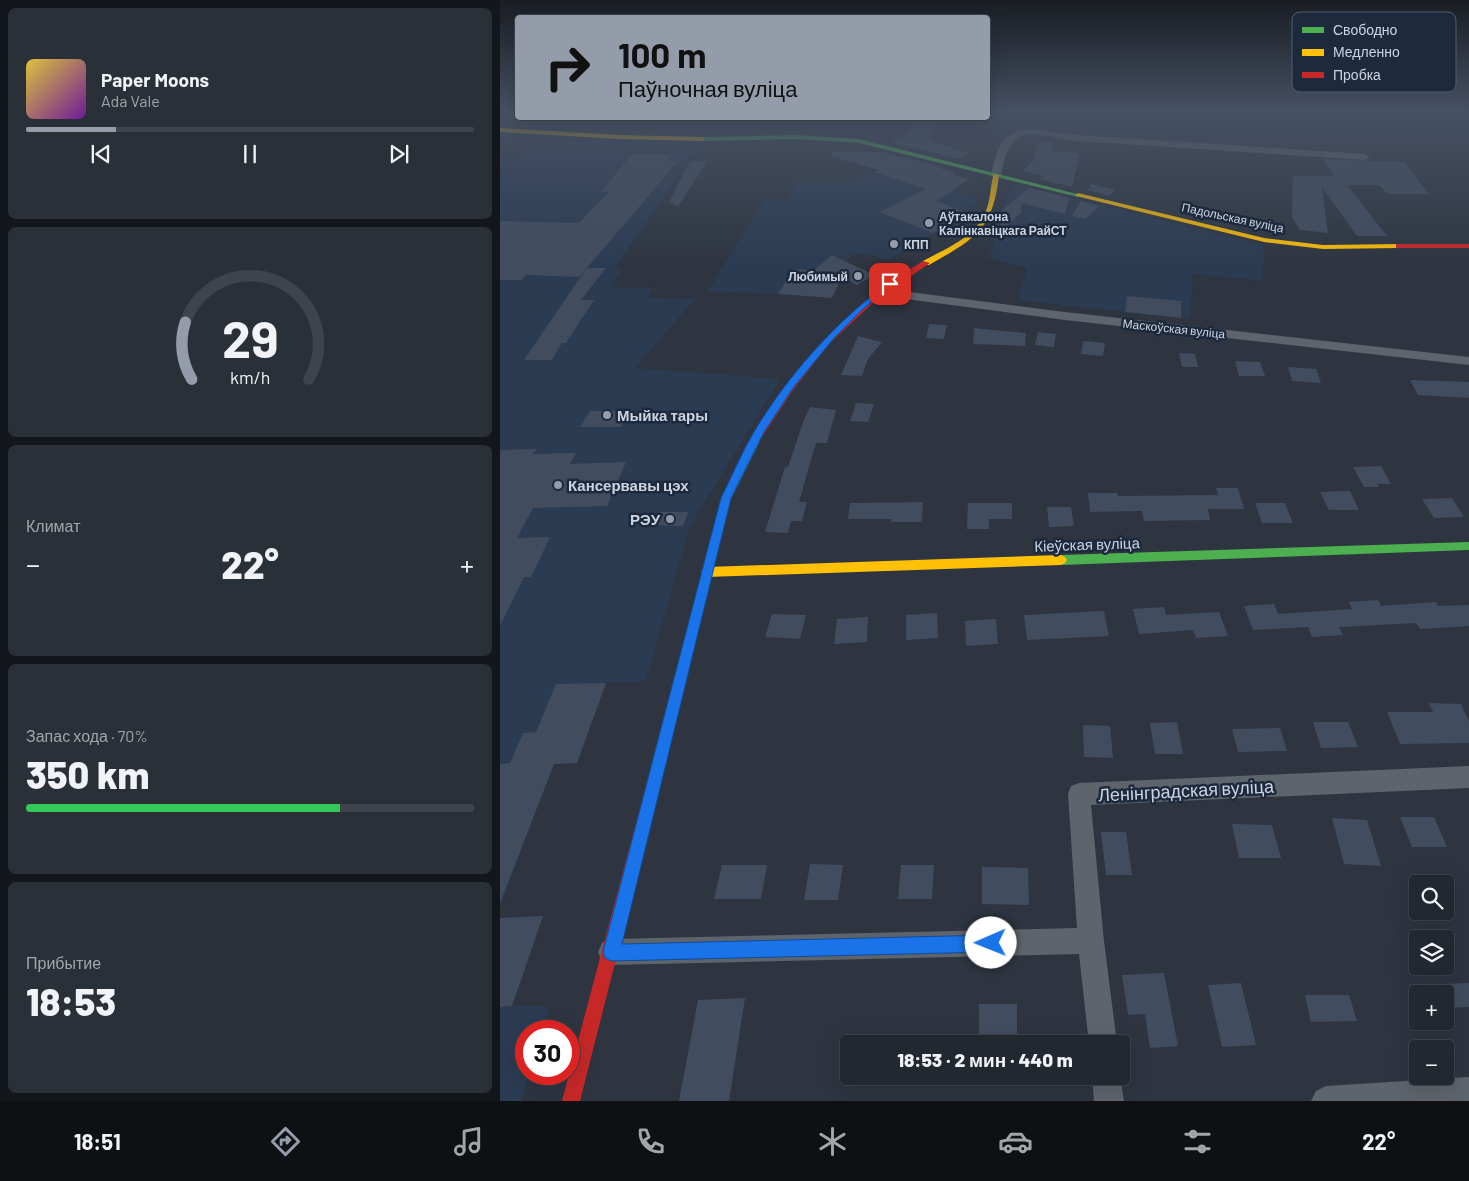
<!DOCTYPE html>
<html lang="ru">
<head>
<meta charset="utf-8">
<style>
  :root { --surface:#222830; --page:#2a3038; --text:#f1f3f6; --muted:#a2a6ab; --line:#3f444c; --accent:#959ca9 }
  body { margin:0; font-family:Barlow,sans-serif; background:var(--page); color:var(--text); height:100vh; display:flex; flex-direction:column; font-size:19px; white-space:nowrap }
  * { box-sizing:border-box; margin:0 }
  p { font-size:16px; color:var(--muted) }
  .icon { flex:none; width:28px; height:28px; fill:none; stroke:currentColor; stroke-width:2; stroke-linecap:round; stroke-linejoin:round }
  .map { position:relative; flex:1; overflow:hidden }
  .panel { display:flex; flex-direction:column; gap:8px; padding:8px; background:#13161a; width:500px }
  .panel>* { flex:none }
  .guide { position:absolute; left:15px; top:15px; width:475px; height:105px; border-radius:5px; box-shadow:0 5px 20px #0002,0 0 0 1px var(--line); background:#959ca9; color:#111; overflow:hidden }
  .controls { position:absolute; left:909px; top:875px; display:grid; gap:10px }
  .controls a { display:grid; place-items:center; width:45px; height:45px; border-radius:5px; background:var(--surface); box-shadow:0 5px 20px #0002,0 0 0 1px var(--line); font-size:25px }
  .speed { position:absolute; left:15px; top:1020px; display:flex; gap:10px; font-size:25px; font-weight:700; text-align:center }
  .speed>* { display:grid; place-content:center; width:65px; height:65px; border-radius:50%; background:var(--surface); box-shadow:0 5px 20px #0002,0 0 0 1px var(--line); line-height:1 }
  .speed .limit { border:8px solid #d22; background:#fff; color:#111 }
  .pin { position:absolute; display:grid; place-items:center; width:42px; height:42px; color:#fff; margin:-21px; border-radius:10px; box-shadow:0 2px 8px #0006 }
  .me { position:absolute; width:55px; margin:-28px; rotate:269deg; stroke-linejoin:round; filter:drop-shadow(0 0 4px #0008) }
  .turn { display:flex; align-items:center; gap:18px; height:105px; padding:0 20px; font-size:22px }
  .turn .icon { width:65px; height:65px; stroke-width:2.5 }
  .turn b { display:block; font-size:35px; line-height:42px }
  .big { font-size:38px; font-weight:800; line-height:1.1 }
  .panel .card { flex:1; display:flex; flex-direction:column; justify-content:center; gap:8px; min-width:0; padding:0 18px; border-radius:8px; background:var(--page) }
  .panel .dial { align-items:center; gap:0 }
  .dial svg { height:130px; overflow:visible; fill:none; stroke:var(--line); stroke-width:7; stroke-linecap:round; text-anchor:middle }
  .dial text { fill:var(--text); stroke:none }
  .song { display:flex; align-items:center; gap:15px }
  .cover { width:60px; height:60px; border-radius:8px; background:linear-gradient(135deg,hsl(50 70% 55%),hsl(280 70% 35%)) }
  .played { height:5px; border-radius:2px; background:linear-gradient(90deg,var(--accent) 20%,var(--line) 20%) }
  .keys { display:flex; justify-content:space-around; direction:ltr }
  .heat { display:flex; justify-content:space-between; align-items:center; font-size:28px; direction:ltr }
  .charge { height:8px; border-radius:4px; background:linear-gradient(90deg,#34c759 70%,var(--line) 0) }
  .trip { position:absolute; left:340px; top:1035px; width:290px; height:50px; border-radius:5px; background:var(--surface); box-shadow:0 5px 20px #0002,0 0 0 1px var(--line); font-weight:800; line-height:50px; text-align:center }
  .menu { display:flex; height:80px; justify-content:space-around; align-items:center; background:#0e1013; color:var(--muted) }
  .menu .icon { width:35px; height:35px }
  .menu .current { color:var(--accent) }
  .menu b { font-size:22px; color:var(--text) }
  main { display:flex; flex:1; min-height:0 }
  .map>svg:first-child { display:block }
</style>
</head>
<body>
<main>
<section class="panel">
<div class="card">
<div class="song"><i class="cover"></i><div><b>Paper Moons</b><p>Ada Vale</p></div></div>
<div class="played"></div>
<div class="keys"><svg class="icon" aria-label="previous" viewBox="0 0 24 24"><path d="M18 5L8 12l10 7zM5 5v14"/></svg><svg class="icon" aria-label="pause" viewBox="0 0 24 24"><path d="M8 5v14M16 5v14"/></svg><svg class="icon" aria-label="next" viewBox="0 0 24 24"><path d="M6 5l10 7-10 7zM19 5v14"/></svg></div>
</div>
<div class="card dial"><svg viewBox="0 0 100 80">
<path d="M14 69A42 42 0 1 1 86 69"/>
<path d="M14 69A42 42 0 0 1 10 34" stroke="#959ca9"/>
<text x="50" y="56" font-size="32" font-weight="700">29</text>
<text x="50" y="72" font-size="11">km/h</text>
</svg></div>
<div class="card"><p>Климат</p>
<div class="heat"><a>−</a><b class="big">22°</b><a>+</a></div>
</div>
<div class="card"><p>Запас хода · 70%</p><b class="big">350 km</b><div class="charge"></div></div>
<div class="card"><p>Прибытие</p><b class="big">18:53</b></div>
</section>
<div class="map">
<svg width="969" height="1101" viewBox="0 0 969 1101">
  <rect width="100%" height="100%" fill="#2e3540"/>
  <path fill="#2b3b52" d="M67 141 201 143 115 268 123 269 111 287 153 288 148 298 195 299 135 368 280 379 189 528 146 681 106 683 77 763 54 764 0 907V161L16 155 24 148H60Z
    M380 169 473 197 478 201 468 213 388 260 364 253 354 254 330 272 293 269 278 294 208 291 265 199H288L297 182H348Z
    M515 184 764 246 763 281 693 274 690 319 518 300 527 268 489 258 498 232V219L510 188Z
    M43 916 12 1006 49 1007 42 1031H26V1074H29L21 1101H0V918Z"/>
  <path fill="#414c5e" d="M413 118H432L431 141 469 153 458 159 391 142 411 131Z
    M538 142H553L552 151 580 153 572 187 540 179 544 176 522 171 533 161Z
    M332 152H382L442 167 439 168 456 173 453 175 469 179 436 201 468 213 433 233 380 212 426 189 374 172 379 170 332 157Z
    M131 155H172L167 161H178L87 268H106L81 300H94L66 343H62L52 360H24L86 269 79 277 26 275 22 280H0V221L79 223 109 192H101Z
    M823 159 905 162 929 194H888L879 185H847L887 236H857L822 187 828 233 800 230 792 217 793 176H834Z
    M190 161H207L178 207 169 202Z
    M592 184 615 190 609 196 588 190Z
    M529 188 569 198 565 214 521 203V213L501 231V211Z
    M581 201 599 206 585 219 572 216Z
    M332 255 374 275 357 285 342 277 332 298 278 294 293 269 314 270Z
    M627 296 681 301V318L625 312Z
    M429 324 447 325 444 339 426 338Z
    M474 328 526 333 525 346 473 344Z
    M538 332 556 334 554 347 535 345Z
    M358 336 382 342 368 359 362 376 341 375Z
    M583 341 605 343 603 356 581 354Z
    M679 353 695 354 698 367H682Z
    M735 361 760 362 765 376H739Z
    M788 367 816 369 821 383 792 381Z
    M910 380 969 382V398L918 395Z
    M356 403 374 404 368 422 350 421Z
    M310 407 336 410 327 443H316L299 502H307L302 521H291L288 533 265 532 285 467H288L303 422Z
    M90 411H130L121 427H80Z
    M37 449 33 454 76 453 70 464 126 462 107 506 33 508 17 538 50 537 31 577H24L0 626V450Z
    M881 466 891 484H877L879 487H864L853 467Z
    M716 488H738L744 509H708L710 520 644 521 642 511 590 512 588 493H617L618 496 718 495Z
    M850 491 859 510H829L820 492Z
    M952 498 964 517 934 518 922 499Z
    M423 502 422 522H391V519H348L350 503Z
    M468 503H512V519H489V529H467Z
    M755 503H785L793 523H762Z
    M547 507H571L574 526 549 527Z
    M158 512H188L183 526 152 525Z
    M878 600 881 606 936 602 938 606 969 605V626L920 629 916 623 839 627 843 635 812 637 808 627 753 630 744 606 774 604 778 614 852 609 849 602Z
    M664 607 666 615 719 612 728 636 696 638 693 630 639 634 633 609Z
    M604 611 609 636 527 640 524 615Z
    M437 613 438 638 406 640V615Z
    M272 614 306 615 300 639 265 637Z
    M368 617 367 642 334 644 337 619Z
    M496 619 498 644 466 646 465 621Z
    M106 683 77 763 54 764 0 903V764L10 763 23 733 36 732 56 684Z
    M929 703 961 704 969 721V743L900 744 887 712H933Z
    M677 722 683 754H655L650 723Z
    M813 722H848L858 747 821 748Z
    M583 725 610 726 613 758 584 757Z
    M780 728 787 751 738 752 732 729Z
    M900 817H934L947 847H912Z
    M832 818 867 820 881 866 844 864Z
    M732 824 772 825 781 858H739Z
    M601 832H626L632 875H606Z
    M310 864 343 865 338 900H304Z
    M222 865H267L261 899H214Z
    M401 865H434L432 899H398Z
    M482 867 528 868 529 905 482 904Z
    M43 916 12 1006 0 1007V918Z
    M664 973 678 1046 650 1048 645 1014 628 1015 622 975Z
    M741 983 756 1045 722 1047 708 985Z
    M969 983V1007L945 1008V984Z
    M805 995H849L857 1021 811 1022Z
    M245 998 229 1101H179L198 1000Z
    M479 1004H517V1044H479Z"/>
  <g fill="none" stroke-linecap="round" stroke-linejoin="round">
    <path fill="#5e646b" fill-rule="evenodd" d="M531 129 577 135 865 154 870 157 865 160 577 141C533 136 511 118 501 175L496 178 493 177 491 175C497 148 501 131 531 129Z
      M379 288 565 312 969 357V365L565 320 375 295 373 292Z
      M969 766V788L591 805 604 941 617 1044H589L579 954 111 965 102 961 98 952 102 943 111 939 577 928 568 794 571 786 579 783Z
      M592 1076H620L624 1101H594Z
      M969 1077V1101H811L816 1091 826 1086Z"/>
    <path fill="#4caf50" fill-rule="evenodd" d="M296 135 359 139 581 195 578 197 359 143 296 139 203 141 200 139 203 137Z
      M255 438 260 441 231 499 164 770 162 775 157 777 152 775 150 770 221 499 250 441Z
      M969 542V550L561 565 557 563 555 560 557 557 561 555Z"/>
    <path fill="#ffc107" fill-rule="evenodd" d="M0 128 119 135 203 137 206 139 203 141 119 139 0 132Z
      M494 174 499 175C493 231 474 239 429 265H423V261C447 248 478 236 487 208 491 197 490 185 494 174Z
      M578 193 764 238 823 245 899 244 903 246 899 248 823 249 764 242 576 196 575 195Z
      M561 555 565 557 567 560 565 563 561 565 207 577 203 575 201 572 203 569 207 567Z"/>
    <path fill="#c62828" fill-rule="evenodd" d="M896 244H969V248H896Z
      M423 261 430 263 376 300 331 342 293 390 258 443H252L250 441 252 439C301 361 344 310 423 261Z
      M157 763 162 765 164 770 80 1101H62L150 770 152 765Z"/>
  </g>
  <linearGradient id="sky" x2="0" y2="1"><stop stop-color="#191d23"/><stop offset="0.42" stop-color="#465164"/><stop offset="1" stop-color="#465164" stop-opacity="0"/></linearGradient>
  <rect width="969" height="266" fill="url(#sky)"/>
  <path fill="#1a73e8" stroke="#114b97" d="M388 283 394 284 363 309 334 338 293 388 264 432 231 498 122 944 491 935 497 937 499 943 497 949 491 952 111 961 105 958 103 952 221 498C232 476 242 452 255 430 290 373 335 323 388 283Z"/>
  <g fill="#959ca9" stroke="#1d293d" stroke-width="2">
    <circle cx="429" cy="223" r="5"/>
    <circle cx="394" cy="244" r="5"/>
    <circle cx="358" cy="276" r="5"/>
    <circle cx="107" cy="415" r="5"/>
    <circle cx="58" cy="485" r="5"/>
    <circle cx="170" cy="519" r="5"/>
  </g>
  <g text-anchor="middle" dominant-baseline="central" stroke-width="5" stroke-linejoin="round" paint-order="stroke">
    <g font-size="12" font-weight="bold" fill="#ccd4e1" stroke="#1d293d" text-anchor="start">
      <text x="439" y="216">Аўтакалона<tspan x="439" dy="14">Калінкавіцкага РайСТ</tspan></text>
      <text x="404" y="244">КПП</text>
      <text x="348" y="276" text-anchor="end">Любимый</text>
    </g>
    <g font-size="12" fill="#ccd4e1" stroke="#1d293d">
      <text transform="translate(733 217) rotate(12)">Падольская вуліца</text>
      <text transform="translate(674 328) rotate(6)">Маскоўская вуліца</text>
    </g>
    <g font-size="15" font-weight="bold" fill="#ccd4e1" stroke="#1d293d" text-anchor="start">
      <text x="117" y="415">Мыйка тары</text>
      <text x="68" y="485">Кансервавы цэх</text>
      <text x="160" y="519" text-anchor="end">РЭУ</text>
    </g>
    <g font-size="15" fill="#ccd4e1" stroke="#1d293d">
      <text transform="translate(587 544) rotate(-2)">Кіеўская вуліца</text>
    </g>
    <g font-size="18" fill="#ccd4e1" stroke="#1d293d">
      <text transform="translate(686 790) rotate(-3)">Ленінградская вуліца</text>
    </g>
  </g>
  <rect x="792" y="12" width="164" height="80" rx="8" fill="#1d293d" stroke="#525c6e" stroke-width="1"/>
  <rect x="802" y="27" width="22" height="6" fill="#4caf50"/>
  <rect x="802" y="49" width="22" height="7" fill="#ffc107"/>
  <rect x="802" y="72" width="22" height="6" fill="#c62828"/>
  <g font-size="14" fill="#ccd4e1">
    <text x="833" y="35">Свободно</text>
    <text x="833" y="57">Медленно</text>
    <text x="833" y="80">Пробка</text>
  </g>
</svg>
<div class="controls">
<a><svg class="icon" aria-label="search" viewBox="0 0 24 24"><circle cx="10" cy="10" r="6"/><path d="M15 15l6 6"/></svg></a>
<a><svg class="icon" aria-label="layers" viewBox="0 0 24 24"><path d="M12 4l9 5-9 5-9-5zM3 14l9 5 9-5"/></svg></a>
<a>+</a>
<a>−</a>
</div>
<div class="speed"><div class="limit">30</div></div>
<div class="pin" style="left:390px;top:284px;background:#d93025"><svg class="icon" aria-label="arrive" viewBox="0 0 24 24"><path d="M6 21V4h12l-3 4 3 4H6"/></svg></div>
<svg class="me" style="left:491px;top:943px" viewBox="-20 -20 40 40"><circle r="19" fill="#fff"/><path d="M0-13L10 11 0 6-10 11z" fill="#1a73e8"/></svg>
<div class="trip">18:53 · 2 мин · 440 m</div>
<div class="guide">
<div class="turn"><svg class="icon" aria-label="right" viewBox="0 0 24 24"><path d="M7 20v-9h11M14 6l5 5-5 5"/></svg><div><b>100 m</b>Паўночная вуліца</div></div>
</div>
</div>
</main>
<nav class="menu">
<b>18:51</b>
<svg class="icon current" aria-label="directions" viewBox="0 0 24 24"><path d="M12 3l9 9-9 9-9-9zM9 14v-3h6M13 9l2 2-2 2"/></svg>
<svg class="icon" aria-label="music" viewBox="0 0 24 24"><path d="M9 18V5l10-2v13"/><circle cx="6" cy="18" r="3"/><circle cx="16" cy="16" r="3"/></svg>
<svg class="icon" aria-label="phone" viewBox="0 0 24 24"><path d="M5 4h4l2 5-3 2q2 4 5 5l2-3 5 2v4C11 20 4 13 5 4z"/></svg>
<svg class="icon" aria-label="climate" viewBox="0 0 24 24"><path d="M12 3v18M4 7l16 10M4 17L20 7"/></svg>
<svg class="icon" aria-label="car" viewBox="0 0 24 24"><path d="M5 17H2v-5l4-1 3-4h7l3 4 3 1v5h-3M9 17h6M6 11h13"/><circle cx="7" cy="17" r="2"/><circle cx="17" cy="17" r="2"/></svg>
<svg class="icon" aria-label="filters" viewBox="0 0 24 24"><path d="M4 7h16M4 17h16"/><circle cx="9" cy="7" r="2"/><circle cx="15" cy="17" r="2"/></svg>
<b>22°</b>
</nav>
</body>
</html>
